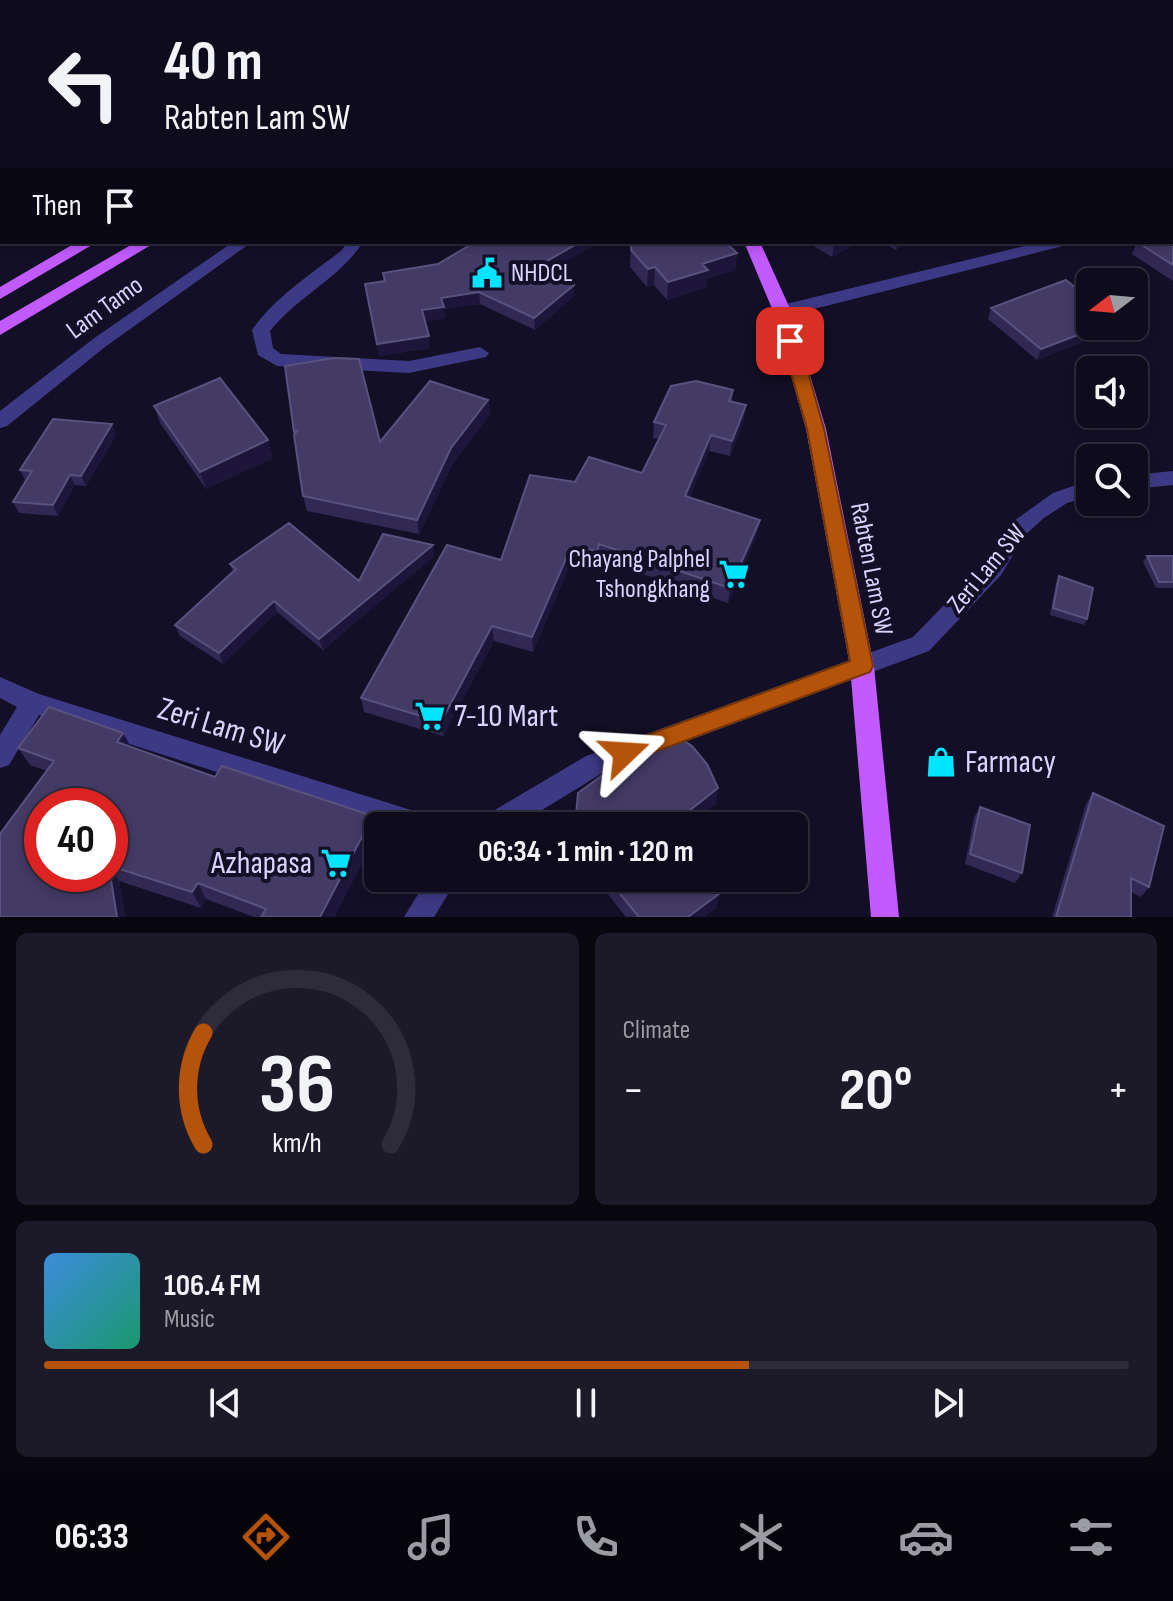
<!DOCTYPE html>
<html lang="en">
<head>
<meta charset="utf-8">
<style>
  :root { --surface:#0e0b1c; --page:#1c1929; --text:#f1f3f6; --muted:#9b9ba3; --line:#2e2b3b; --accent:#b45309 }
  body { margin:0; font-family:"Sofia Sans Condensed",sans-serif; background:var(--page); color:var(--text); height:100vh; display:flex; flex-direction:column; font-size:30px; white-space:nowrap }
  * { box-sizing:border-box; margin:0 }
  p { font-size:26px; color:var(--muted) }
  .icon { flex:none; width:44px; height:44px; fill:none; stroke:currentColor; stroke-width:2; stroke-linecap:round; stroke-linejoin:round }
  .map { position:relative; height:917px; overflow:hidden }
  .drawer { display:flex; flex-direction:column; gap:16px; padding:16px; background:#08060f; flex:1 }
  .drawer>* { flex:none }
  .top-card { position:absolute; left:0px; top:0px; width:1174px; height:244px; box-shadow:0 4px 12px #0003,0 0 0 2px var(--line); background:#0e0b1c; color:var(--text); overflow:hidden }
  .needle { width:52px; rotate:254deg }
  .fabs { position:absolute; left:1076px; top:268px; display:grid; gap:16px }
  .fabs a { display:grid; place-items:center; width:72px; height:72px; border-radius:12px; background:var(--surface); box-shadow:0 4px 12px #0003,0 0 0 2px var(--line); font-size:40px }
  .speed { position:absolute; left:24px; top:788px; display:flex; gap:16px; font-size:40px; font-weight:700; text-align:center }
  .speed>* { display:grid; place-content:center; width:104px; height:104px; border-radius:50%; background:var(--surface); box-shadow:0 4px 12px #0003,0 0 0 2px var(--line); line-height:1 }
  .speed .limit { border:12px solid #d22; background:#fff; color:#111 }
  .pin { position:absolute; display:grid; place-items:center; width:68px; height:68px; color:#fff; margin:-34px; border-radius:16px; box-shadow:0 4px 12px #0006 }
  .me { position:absolute; width:88px; margin:-44px; rotate:70deg; stroke-linejoin:round; filter:drop-shadow(0 0 6px #0008) }
  .turn { display:flex; align-items:center; gap:28px; height:168px; padding:0 32px; font-size:36px }
  .turn .icon { width:104px; height:104px; stroke-width:2.5 }
  .turn b { display:block; font-size:56px; line-height:68px }
  .then { display:flex; align-items:center; height:76px; padding:0 32px; background:#0003; gap:16px; font-size:30px }
  .big { font-size:60px; font-weight:700; line-height:1.1 }
  .drawer .widget { flex:1; display:flex; flex-direction:column; justify-content:center; gap:12px; min-width:0; padding:0 28px; border-radius:12px; background:var(--page) }
  .drawer .dial { align-items:center; gap:0 }
  .dial svg { height:208px; overflow:visible; fill:none; stroke:var(--line); stroke-width:7; stroke-linecap:round; text-anchor:middle }
  .dial text { fill:var(--text); stroke:none }
  .song { display:flex; align-items:center; gap:24px }
  .cover { width:96px; height:96px; border-radius:12px; background:linear-gradient(135deg,hsl(210 70% 55%),hsl(160 70% 35%)) }
  .played { height:8px; border-radius:4px; background:linear-gradient(90deg,var(--accent) 65%,var(--line) 65%) }
  .keys { display:flex; justify-content:space-around; direction:ltr }
  .heat { display:flex; justify-content:space-between; align-items:center; font-size:44px; direction:ltr }
  .drawer .tiles { flex:1; display:grid; gap:16px; grid-template-columns:1fr 1fr }
  .widget:last-child { grid-column:span 2 }
  .trip { position:absolute; left:364px; top:812px; width:444px; height:80px; border-radius:12px; background:var(--surface); box-shadow:0 4px 12px #0003,0 0 0 2px var(--line); font-weight:700; line-height:80px; text-align:center }
  .dock { display:flex; height:128px; justify-content:space-around; align-items:center; background:#06040b; color:var(--muted) }
  .dock .icon { width:56px; height:56px }
  .dock .current { color:var(--accent) }
  .dock b { font-size:36px; color:var(--text) }
  .map>svg:first-child { display:block }
</style>
</head>
<body>
<div class="map">
<svg width="1173" height="917" viewBox="0 0 1173 917">
  <rect width="100%" height="100%" fill="#130f26"/>
  <g fill="none" stroke-linecap="round" stroke-linejoin="round">
    <path fill="#0a1f44" fill-rule="evenodd" d="M919 0H927L929 2H921Z
      M1172 183H1173V187H1172Z"/>
    <path fill="#3d3a85" fill-rule="evenodd" d="M96 0H115L95 2Z
      M870 0H885L886 2H871Z
      M940 0H957L958 2H941Z
      M1166 0H1173V5L1172 2H1165Z
      M0 4H2V12H0Z
      M1172 157H1173V166H1172Z
      M233 242H252L105 347 7 426 0 428V411L93 339Z
      M347 242H363C340 278 297 297 270 331L273 348 281 354 409 361 480 347 489 353 486 357 409 373 277 366 258 355 252 330C274 298 311 274 342 250Z
      M1041 242H1069L1067 245 782 317 773 311 782 305Z
      M1173 471V485L1134 489V475Z
      M1090 480V496L1067 503 1044 518 1025 535 1001 575 929 651 604 772 516 826H479L483 817 586 756 913 637 985 563 1011 523 1053 493Z
      M0 677 39 694 424 814 433 817 437 826H385L39 715 9 765 0 768V735L17 707 0 698Z
      M428 878H458L434 917H404Z"/>
    <path fill="#c25bff" fill-rule="evenodd" d="M467 0H481L466 2Z
      M506 0H520L505 2Z
      M723 0H738L739 2H724Z
      M77 242H97L0 299V287Z
      M136 242H156L0 335V321Z
      M744 242H760L791 311 826 429 874 666 899 917H871L850 666 806 429 773 311Z"/>
  </g>
  <path fill="#312854" fill-rule="evenodd" d="M1073 0H1149L1153 2H1075Z
    M1173 218V281L1132 254 1137 242H1172Z
    M631 242 737 253 735 270 707 279 706 287 667 300 654 285 647 287 630 267Z
    M807 242H859L832 257Z
    M881 242H907L896 250Z
    M383 273H547L574 296 535 330 480 304 444 309 445 318 425 321 430 348 379 356 365 284 384 281Z
    M991 308 1090 326H1115L1113 330 1037 360 988 319Z
    M285 366 380 442 488 400 490 415 453 463 419 534 307 511 303 496Z
    M733 390 732 402 744 421 730 456 709 451 690 497 757 535 728 603 599 559 597 567 571 562 533 652 494 641 443 736 364 712 361 698 501 560 575 482 642 473 659 439 653 438 654 422Z
    M154 406 273 458 206 489 160 423Z
    M112 424 116 435 86 486 75 485 58 516 19 513 13 502 25 480 20 470Z
    M434 556 323 650 277 612 223 664 180 636 175 625 233 572 230 564 359 581Z
    M1147 556H1173V588H1156L1143 562Z
    M1059 576 1087 619 1084 625 1050 615 1056 583Z
    M131 747 215 777 373 816 378 833 334 917H254L206 899 201 908 119 881 125 917H0L47 771 30 765 18 748ZM110 806V874H42Z
    M1093 793 1149 887 1141 897 1131 892V917H1052L1086 804Z
    M980 807 1022 873 1015 883 965 864 974 817Z
    M595 878H707L717 907 704 917H626Z"/>
  <path fill="#1d163a" d="M580 242H599L536 280 535 268Z
    M838 242H859L832 257 834 244Z
    M898 242H907L896 250Z
    M737 253 735 270 707 279 706 287 667 300 668 282 702 264Z
    M655 267 654 285 647 287 648 269Z
    M574 285V296L535 330 534 318Z
    M479 292 480 304 444 309 445 318 424 322 422 310 441 298Z
    M1101 326H1115L1113 330 1037 360 1041 349Z
    M429 336 430 348 379 356 377 344Z
    M488 400 490 415 453 463 419 534 417 520 451 448Z
    M746 405 744 421 730 456 732 441Z
    M112 424 116 435 86 486 81 476Z
    M711 435 709 451 684 511 685 496Z
    M268 440 273 458 206 489 200 472Z
    M70 475 75 485 58 516 53 505Z
    M760 520 757 535 728 603 730 588Z
    M599 544V559L597 567V551Z
    M433 545 434 556 323 650 319 639Z
    M571 547V562L533 652 532 637Z
    M274 601 277 612 223 664 219 653Z
    M492 626 494 641 443 736 441 722Z
    M123 733 133 750 117 742Z
    M718 788 716 804 688 826H670Z
    M373 816 378 833 334 917H320Z
    M110 867 119 881 125 917H117L110 874Z
    M198 883 206 899 201 908 192 892Z
    M720 893 717 907 704 917H688Z"/>
  <path fill="#433a66" stroke="#5a527e" stroke-width="2" d="M1093 0H1149L1153 2H1095Z
    M1172 13 1173 14V51L1172 50Z
    M0 18 2 20V158L0 157Z
    M1172 218H1173V265L1137 242H1172Z
    M475 242H580L535 268 574 285 534 318 479 292 441 298 444 307 422 310 429 336 377 344 365 284 385 281 383 273 438 264Z
    M631 242H725L737 253 702 264 708 270 668 282 655 267 648 269 631 250Z
    M1066 280 1090 299V326H1101L1041 349 991 308Z
    M334 358 359 359 380 442 430 381 488 400 451 448 417 520 303 496 294 435 297 431 294 432 285 366Z
    M220 378 268 440 200 472 154 406Z
    M696 381 733 390 729 401 746 405 732 441 711 435 685 496 760 520 730 588 599 544 597 551 571 547 532 637 492 626 441 722 361 698 447 545 501 560 530 475 575 482 589 457 642 473 666 425 654 422 671 386Z
    M53 419 112 424 81 476 70 475 53 505 13 502 32 471 20 470Z
    M289 523 359 581 383 534 433 545 319 639 274 601 219 653 175 625 236 569 230 564Z
    M1147 556H1173V582H1159Z
    M1059 576 1093 588 1087 619 1053 608Z
    M49 707 123 733 117 742 215 777 222 766 373 816 320 917H261L266 909 198 883 192 892 110 866V806H42V874H110L117 917H0V834L54 761 18 748Z
    M673 734 692 746 707 764 718 788 670 826H575L578 793 645 744Z
    M1093 793 1164 826 1149 887 1131 878V917H1056Z
    M980 807 1030 825 1022 873 970 854Z
    M607 878H707L720 893 688 917H639Z"/>
  <path fill="#b45309" stroke="#753606" stroke-width="2" d="M790 335 799 341 824 429 873 666 870 672 625 763 617 760 613 753 617 746 850 661 807 429 782 341Z"/>
  <defs>
    <g id="civic-bare" transform="scale(2.4)"><path d="M-.6-6.5H3V-4.5H.6V-3L4-1V1h2V6H-6V1h2V-1L-.6-3ZM-1.2 2.5V6h2.4V2.5Z" fill="#00e5ff" stroke="#130f26" stroke-width="2.5" paint-order="stroke"/></g>
    <g id="supermarket-bare" transform="scale(2.4)"><path d="M-6-5.5h2.5l.6 2H6L4.5 2H-2.5L-4.4-4H-6ZM-1.5 3.2a1.3 1.3 0 1 0 .1 0ZM3 3.2a1.3 1.3 0 1 0 .1 0Z" fill="#00e5ff" stroke="#130f26" stroke-width="2.5" paint-order="stroke"/></g>
    <g id="shop-bare" transform="scale(2.4)"><path d="M-5-2.5h2.3a2.7 3.5 0 0 1 5.4 0H5L5.5 6h-11ZM-1.5-2.5h3a1.5 2.3 0 0 0-3 0Z" fill="#00e5ff" stroke="#130f26" stroke-width="2.5" paint-order="stroke"/></g>
  </defs>
  <g fill-rule="evenodd">
    <use href="#civic-bare" x="487" y="273"/>
    <use href="#supermarket-bare" x="734" y="574"/>
    <use href="#supermarket-bare" x="430" y="716"/>
    <use href="#shop-bare" x="941" y="762"/>
    <use href="#supermarket-bare" x="336" y="863"/>
  </g>
  <g text-anchor="middle" dominant-baseline="central" stroke-width="8" stroke-linejoin="round" paint-order="stroke">
    <g font-size="26" fill="#d9d4ff" stroke="#130f26" text-anchor="start">
      <text x="511" y="273">NHDCL</text>
      <text x="710" y="559" text-anchor="end">Chayang Palphel<tspan x="710" dy="30">Tshongkhang</tspan></text>
    </g>
    <g font-size="26" fill="#d9d4ff" stroke="#130f26">
      <text transform="translate(105 308) rotate(-36)">Lam Tamo</text>
      <text transform="translate(871 569) rotate(79)">Rabten Lam SW</text>
      <text transform="translate(987 569) rotate(-50)">Zeri Lam SW</text>
    </g>
    <g font-size="32" fill="#d9d4ff" stroke="#130f26" text-anchor="start">
      <text x="454" y="716">7-10 Mart</text>
      <text x="965" y="762">Farmacy</text>
      <text x="312" y="863" text-anchor="end">Azhapasa</text>
    </g>
    <g font-size="32" fill="#d9d4ff" stroke="#130f26">
      <text transform="translate(221 727) rotate(17)">Zeri Lam SW</text>
    </g>
  </g>
</svg>
<div class="fabs">
<a><svg class="needle" viewBox="-14 -14 28 28"><path d="M0-13l5 13h-10z" fill="#e53935"/><path d="M0 13l5-13h-10z" fill="#9b9ba3"/></svg></a>
<a><svg class="icon" aria-label="sound" viewBox="0 0 24 24"><path d="M4 9h4l5-4v14l-5-4H4zM17 9q2 3 0 6"/></svg></a>
<a><svg class="icon" aria-label="search" viewBox="0 0 24 24"><circle cx="10" cy="10" r="6"/><path d="M15 15l6 6"/></svg></a>
</div>
<div class="speed"><div class="limit">40</div></div>
<div class="pin" style="left:790px;top:341px;background:#d93025"><svg class="icon" aria-label="arrive" viewBox="0 0 24 24"><path d="M6 21V4h12l-3 4 3 4H6"/></svg></div>
<svg class="me" style="left:625px;top:753px" viewBox="-20 -20 40 40"><path d="M0-17L14 15 0 8-14 15z" fill="#b45309" stroke="#fff" stroke-width="4"/></svg>
<div class="trip">06:34 · 1 min · 120 m</div>
<div class="top-card">
<div class="turn"><svg class="icon" aria-label="left" viewBox="0 0 24 24"><path d="M17 20v-9H6M10 6l-5 5 5 5"/></svg><div><b>40 m</b>Rabten Lam SW</div></div>
<div class="then">Then<svg class="icon" aria-label="arrive" viewBox="0 0 24 24"><path d="M6 21V4h12l-3 4 3 4H6"/></svg></div>
</div>
</div>
<section class="drawer">
<div class="tiles">
<div class="widget dial"><svg viewBox="0 0 100 80">
<path d="M14 69A42 42 0 1 1 86 69"/>
<path d="M14 69A42 42 0 0 1 14 26" stroke="#b45309"/>
<text x="50" y="56" font-size="32" font-weight="700">36</text>
<text x="50" y="72" font-size="11">km/h</text>
</svg></div>
<div class="widget"><p>Climate</p>
<div class="heat"><a>−</a><b class="big">20°</b><a>+</a></div>
</div>
<div class="widget">
<div class="song"><i class="cover"></i><div><b>106.4 FM</b><p>Music</p></div></div>
<div class="played"></div>
<div class="keys"><svg class="icon" aria-label="previous" viewBox="0 0 24 24"><path d="M18 5L8 12l10 7zM5 5v14"/></svg><svg class="icon" aria-label="pause" viewBox="0 0 24 24"><path d="M8 5v14M16 5v14"/></svg><svg class="icon" aria-label="next" viewBox="0 0 24 24"><path d="M6 5l10 7-10 7zM19 5v14"/></svg></div>
</div>
</div>
</section>
<nav class="dock">
<b>06:33</b>
<svg class="icon current" aria-label="directions" viewBox="0 0 24 24"><path d="M12 3l9 9-9 9-9-9zM9 14v-3h6M13 9l2 2-2 2"/></svg>
<svg class="icon" aria-label="music" viewBox="0 0 24 24"><path d="M9 18V5l10-2v13"/><circle cx="6" cy="18" r="3"/><circle cx="16" cy="16" r="3"/></svg>
<svg class="icon" aria-label="phone" viewBox="0 0 24 24"><path d="M5 4h4l2 5-3 2q2 4 5 5l2-3 5 2v4C11 20 4 13 5 4z"/></svg>
<svg class="icon" aria-label="climate" viewBox="0 0 24 24"><path d="M12 3v18M4 7l16 10M4 17L20 7"/></svg>
<svg class="icon" aria-label="car" viewBox="0 0 24 24"><path d="M5 17H2v-5l4-1 3-4h7l3 4 3 1v5h-3M9 17h6M6 11h13"/><circle cx="7" cy="17" r="2"/><circle cx="17" cy="17" r="2"/></svg>
<svg class="icon" aria-label="filters" viewBox="0 0 24 24"><path d="M4 7h16M4 17h16"/><circle cx="9" cy="7" r="2"/><circle cx="15" cy="17" r="2"/></svg>
</nav>
</body>
</html>
